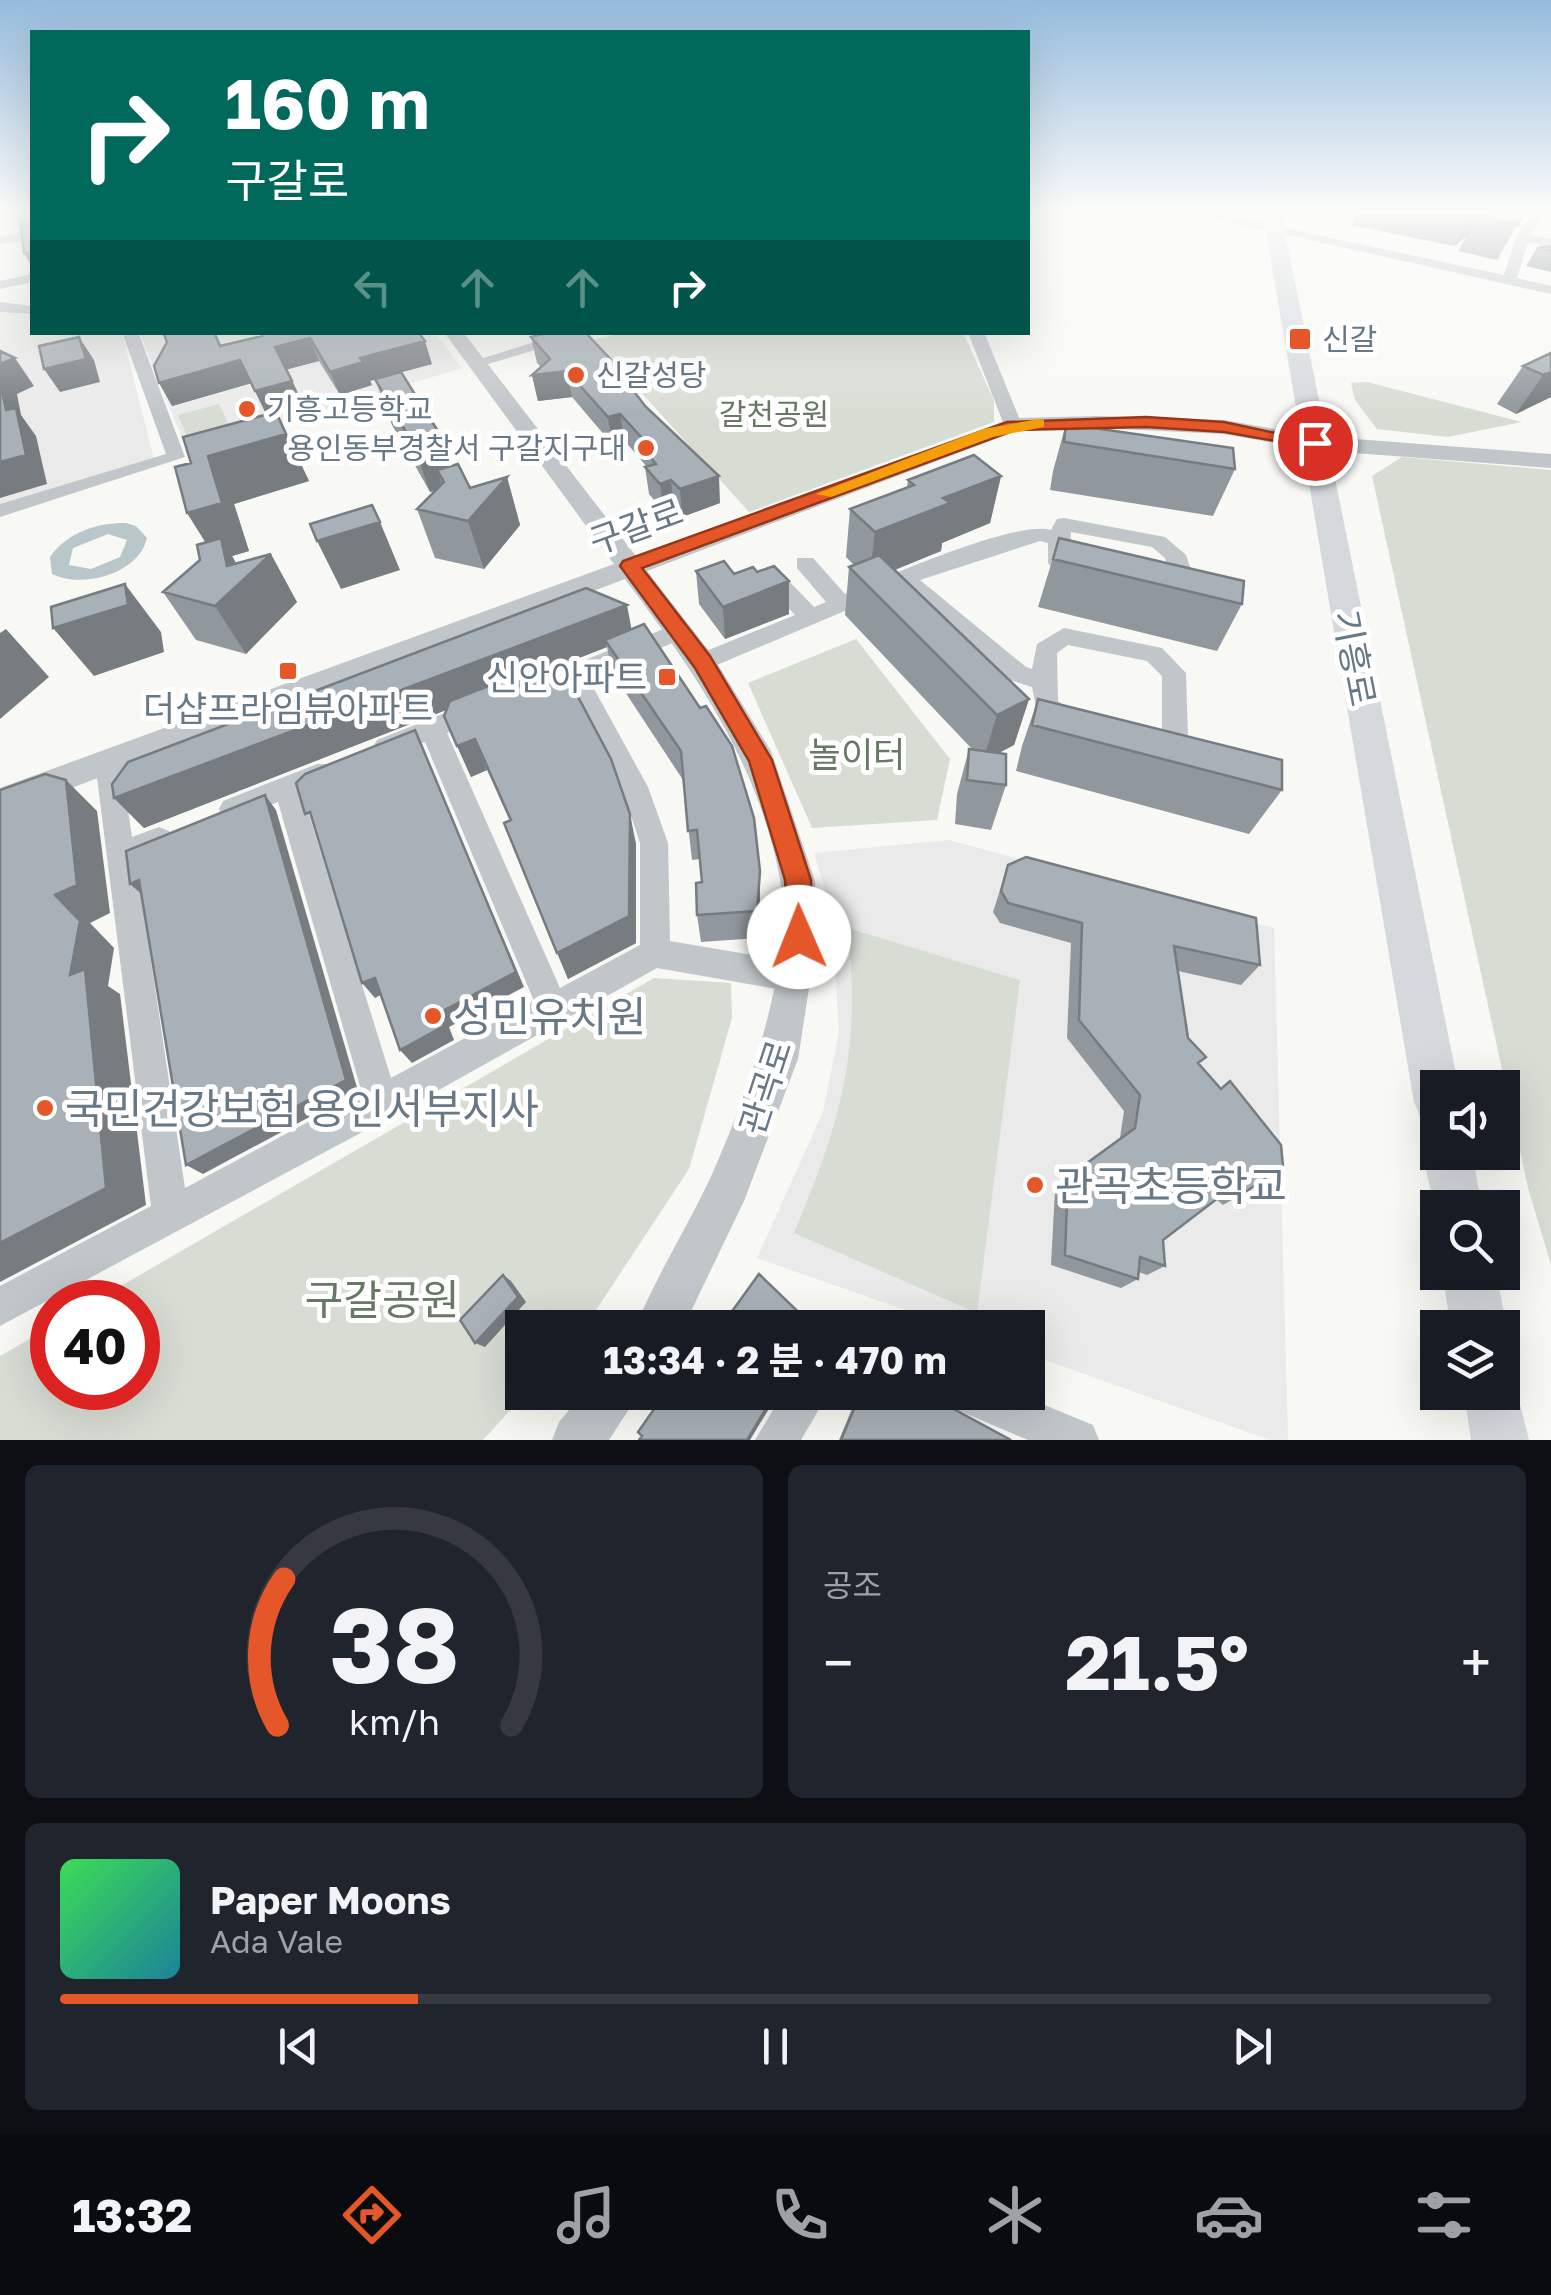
<!DOCTYPE html>
<html lang="ko">
<head>
<meta charset="utf-8">
<style>
  :root { --surface:#171b24; --page:#20242c; --text:#f1f3f6; --muted:#9ea1a6; --line:#363941; --accent:#e55628 }
  body { margin:0; font-family:"Golos Text","Noto Sans KR",sans-serif; background:var(--page); color:var(--text); height:100vh; display:flex; flex-direction:column; font-size:38px; white-space:nowrap }
  * { box-sizing:border-box; margin:0 }
  p { font-size:32px; color:var(--muted) }
  .icon { flex:none; width:55px; height:55px; fill:none; stroke:currentColor; stroke-width:2; stroke-linecap:round; stroke-linejoin:round }
  .map { position:relative; height:1440px; overflow:hidden }
  .panel { display:flex; flex-direction:column; gap:25px; padding:25px; background:#0d0f14; flex:1 }
  .panel>* { flex:none }
  .guide { position:absolute; left:30px; top:30px; width:1000px; height:305px; border-radius:0px; box-shadow:0 10px 40px #0002; background:#00695c; color:#fff; overflow:hidden }
  .buttons { position:absolute; left:1420px; top:1070px; display:grid; gap:20px }
  .buttons a { display:grid; place-items:center; width:100px; height:100px; border-radius:0px; background:var(--surface); box-shadow:0 10px 40px #0002; font-size:50px }
  .speed { position:absolute; left:30px; top:1280px; display:flex; gap:20px; font-size:50px; font-weight:700; text-align:center }
  .speed>* { display:grid; place-content:center; width:130px; height:130px; border-radius:50%; background:var(--surface); box-shadow:0 10px 40px #0002; line-height:1 }
  .speed .limit { border:15px solid #d22; background:#fff; color:#111 }
  .pin { position:absolute; display:grid; place-items:center; width:85px; height:85px; color:#fff; margin:-42px; border:5px solid #fff; border-radius:50%; box-shadow:0 2px 10px #0007 }
  .me { position:absolute; width:110px; margin:-55px; rotate:359deg; stroke-linejoin:round; filter:drop-shadow(0 0 8px #0008) }
  .turn { display:flex; align-items:center; gap:35px; height:210px; padding:0 30px; font-size:45px }
  .turn .icon { width:130px; height:130px; stroke-width:2.5 }
  .turn b { display:block; font-size:70px; line-height:85px }
  .lanes { display:flex; align-items:center; height:95px; padding:0 30px; background:#0003; justify-content:center; gap:50px; direction:ltr }
  .lanes .off { opacity:.35 }
  .big { font-size:75px; font-weight:700; line-height:1.1 }
  .panel .card { flex:1; display:flex; flex-direction:column; justify-content:center; gap:15px; min-width:0; padding:0 35px; border-radius:15px; background:var(--page) }
  .panel .dial { align-items:center; gap:0 }
  .dial svg { height:260px; overflow:visible; fill:none; stroke:var(--line); stroke-width:7; stroke-linecap:round; text-anchor:middle }
  .dial text { fill:var(--text); stroke:none }
  .song { display:flex; align-items:center; gap:30px }
  .cover { width:120px; height:120px; border-radius:15px; background:linear-gradient(135deg,hsl(130 70% 55%),hsl(190 70% 35%)) }
  .played { height:10px; border-radius:5px; background:linear-gradient(90deg,var(--accent) 25%,var(--line) 25%) }
  .keys { display:flex; justify-content:space-around; direction:ltr }
  .heat { display:flex; justify-content:space-between; align-items:center; font-size:55px; direction:ltr }
  .panel .tiles { flex:1; display:grid; gap:25px; grid-template-columns:1fr 1fr }
  .card:last-child { grid-column:span 2 }
  .trip { position:absolute; left:505px; top:1310px; width:540px; height:100px; border-radius:0px; background:var(--surface); box-shadow:0 10px 40px #0002; font-weight:700; line-height:100px; text-align:center }
  .dock { display:flex; height:160px; justify-content:space-around; align-items:center; background:#090b0e; color:var(--muted) }
  .dock .icon { width:70px; height:70px }
  .dock .selected { color:var(--accent) }
  .dock b { font-size:45px; color:var(--text) }
  .map>svg:first-child { display:block }
</style>
</head>
<body>
<div class="map">
<svg width="1551" height="1440" viewBox="0 0 1551 1440">
  <rect width="100%" height="100%" fill="#f8f8f5"/>
  <path fill="#e9eae9" d="M0 312 32 315V332L122 333 154 459 0 504Z
    M140 333H435L462 368 187 451Z
    M949 840 1274 928 1288 1440H1270L1028 1354V1328L953 1327 757 1258 823 1112 839 1033 832 914 814 853Z"/>
  <path fill="#d8ddd4" d="M623 332 963 333 994 400V422L749 512 594 340Z
    M1367 382 1522 422 1448 437 1377 429 1355 400 1351 383Z
    M219 404 233 434 191 446 178 415Z
    M1402 457 1551 470V1265L1528 1188 1372 476Z
    M856 639 950 759 937 820 812 828 748 683Z
    M847 928 1020 980 977 1313 794 1233C840 1124 863 1047 847 928Z
    M654 978 731 983 732 1018 689 1169 585 1327 522 1328V1392L526 1393 483 1440H0V1356L52 1326V1388H138V1302H93Z"/>
  <path fill="#b9c6ca" fill-rule="evenodd" d="M126 523 136 526 147 538C139 574 82 589 52 574L50 557C68 532 96 523 126 523ZM108 534 127 540 120 557 91 569 69 565 73 548Z"/>
  <g fill="none" stroke-linecap="round" stroke-linejoin="round">
    <path fill="#c1c6ca" fill-rule="evenodd" d="M1190 213H1215L1504 275 1516 237 1533 213H1546L1531 235 1551 239V247L1528 242 1517 278 1551 286V294Z
      M32 231V253L25 249V240L0 244V236Z
      M32 274V282L0 289V281Z
      M0 302 32 306V314L0 312Z
      M122 332H138L185 457 0 517V504L166 454Z
      M567 332H595L475 368 467 363Z
      M968 332H984L1022 425 1019 429 1004 425Z
      M1064 518 1165 537 1186 555 1197 588 1186 597H1170L1167 592 1174 585 1165 558 1152 547 1071 532 1070 561 1078 571 1075 576H1059L1048 563V543L1040 541 920 580 1026 667 1032 669 1037 644 1064 628 1162 648 1186 673 1188 739 1171 759 1162 762 1143 756 1139 749 1143 742 1162 736V676L1147 661 1068 645 1057 653 1058 701 1080 721 1076 728 1067 731 1037 712 1032 687 1010 680 901 587 710 668H694L690 662 694 656 795 615 765 583 762 578 765 573H781L814 607 826 602 797 568V558H813L845 594C885 578 1014 520 1051 530L1057 519Z
      M679 623 687 625 690 631 687 637 588 678 648 787 668 843 670 941 794 962 805 967 810 977 805 987 794 992 657 968 394 1115 0 1326V1286L151 1206 95 762 99 755H117L121 762 132 837 159 827 169 831 173 839 169 847 136 861 185 1188 362 1093 278 802 233 820 223 817 219 809 223 801 317 764H335L339 771 335 778 302 792 391 1078 534 1001 425 742 386 757 377 754 373 747 377 740 470 703H488L491 710 488 717 447 733 560 988 640 945V843L622 788 568 686 535 698 523 689 526 683Z
      M784 1392H829L801 1440H755Z
      M942 1392H1013L1093 1425 1099 1440H1028L948 1406Z"/>
    <path fill="#c1c6ca" fill-rule="evenodd" d="M444 332H463L636 556 1013 418 1099 416 1224 420 1315 436 1551 454V468L1315 450 1224 434 1099 428 1016 431 647 571 712 655 771 751 815 881 817 937 798 1059 744 1201 683 1328H635C657 1274 689 1225 713 1172 747 1096 795 962 780 879 759 764 694 671 625 579L0 815V788L614 564Z
      M584 1392H640L609 1440H552L559 1422Z"/>
    <path fill="#d5d9dd" fill-rule="evenodd" d="M1263 213H1281L1459 1088H1438V1126L1421 1119 1414 1102Z
      M1438 1131V1152H1472L1482 1208H1438V1223L1422 1152 1430 1135Z
      M1442 1272H1496L1507 1328 1502 1338V1328H1451Z
      M1502 1368 1512 1372 1529 1440H1471L1464 1392H1502Z"/>
    <path fill="#d5d9dd" fill-rule="evenodd" d="M0 213H32V218L0 224Z"/>
  </g>
  <path fill="#90989d" d="M1357 213H1524L1497 260 1458 251 1467 236 1454 246 1351 225Z
    M1551 246V272L1526 266 1537 248Z
    M260 332 432 364 401 372 441 436 450 466 470 488 507 477 520 525 484 569 435 558 417 509 437 490 430 492 392 425 375 379 370 381 372 385 340 395 319 361 287 369 303 404 276 412 309 481 234 504 249 551 232 556 236 564 297 602 246 654 196 640 163 592 200 560 206 542 191 463 266 414 251 383 172 406 221 346 262 336Z
    M531 337 632 389 720 503 682 517 674 507 663 511 649 494 645 467H647L624 440 612 444 572 397 538 401 532 375 541 367 537 363Z
    M1551 353V397L1516 414 1497 404 1523 366Z
    M1066 424 1235 469 1213 516 1050 490 1053 471Z
    M1001 476 990 523 942 543 941 551 895 570 1029 699 1014 745 999 753 1006 785 991 830 955 824 957 794 969 749H972L845 615 849 567 854 565 846 557 850 509 907 487 908 480Z
    M1059 538 1242 604 1217 651 1038 607Z
    M696 571 734 574 757 572 789 614 725 639 699 604Z
    M631 630 760 899 758 938 701 942 697 915 702 882 700 859 692 860 683 780 612 672 607 647 561 665 636 844V943L568 979 510 821 487 770 471 777 444 716 446 710 144 828 114 798Z
    M1038 699 1282 790 1249 834 1016 771 1022 746Z
    M1008 865 1260 965 1241 985 1178 971 1188 1038 1199 1063 1244 1193 1223 1205 1216 1199 1163 1240 1165 1266 1147 1275 1139 1272 1138 1279 1121 1288 1051 1265 1055 1190 1068 1177 1120 1138 1124 1111 1067 1038 1071 943 1000 923 993 912Z
    M859 1392H936L939 1401 1011 1440H839Z"/>
  <path fill="#767c80" d="M1472 213H1495L1478 217 1467 236 1454 246Z
    M32 252V267L24 253Z
    M215 332 229 363 240 360 252 383 172 406 159 383Z
    M79 337 94 360 100 382 60 392 44 369Z
    M310 338 319 361 285 370 275 347Z
    M425 341 432 364 370 381 372 385 340 395 330 372 360 358Z
    M15 358 34 386 17 394 21 415 36 436 47 484 0 498V462L6 410 0 382V364Z
    M567 371 572 397 538 401 532 375Z
    M1551 372V397L1516 414 1543 375Z
    M292 381 303 404 267 415 255 391Z
    M276 412 309 481 234 504 249 551 232 556 245 578 271 554 297 602 246 654 215 606 217 561 187 513 208 456Z
    M620 414 624 440 612 444 608 417Z
    M441 436 456 484 437 470 443 488 430 492 413 444Z
    M719 476 720 503 682 517 680 489Z
    M1001 476 990 523 942 543 941 551 869 580 875 532 943 498Z
    M507 477 520 525 484 569 468 521Z
    M671 480 674 507 663 511 660 484Z
    M380 522 400 570 341 589 317 541Z
    M789 581V614L725 639 723 607Z
    M125 584 161 632 164 652 94 676 53 628Z
    M627 605 633 637 605 640 607 647 144 828 114 798Z
    M6 629 49 677 0 719V633Z
    M1029 699 1014 745 983 761 997 715Z
    M415 730 524 987 449 1027 454 1040 412 1063 400 1050 439 1013Z
    M475 739 487 770 471 777 457 746Z
    M66 780 97 811 110 913 90 923 114 948 108 986 120 994 146 1205 0 1282V1243L70 975 55 895Z
    M265 795 276 810 358 1091 203 1174 186 1165Z
    M630 814 636 844V943L568 979 557 953Z
    M760 871V899L758 938 757 911Z
    M139 880 146 898 130 884Z
    M375 978 386 992 375 998 362 983Z
    M503 1275 511 1281 526 1302 485 1347 475 1343Z
    M776 1392H779L750 1440H747Z"/>
  <path fill="#a8b1b7" stroke="#767c80" stroke-width="2.5" d="M19 213H32V252L24 253Z
    M1487 213H1524L1518 225 1478 217Z
    M1551 246V251L1537 248Z
    M163 332H214L220 346 262 336 260 332H418L425 341 360 358 363 362 330 372 310 338 275 347 292 381 255 391 240 360 159 383 154 366 167 342Z
    M550 332H585L631 381 627 382 645 406 719 476 680 489 671 480 660 484 645 467 656 464 647 453 654 451 620 414 608 417 567 371 532 375 550 359 531 337Z
    M79 337 86 359 44 369 39 346Z
    M0 351 15 358 0 364Z
    M1551 353V372L1543 375 1523 366Z
    M401 372 441 436 413 444 375 379Z
    M0 382 6 410 16 408 26 455 0 462Z
    M276 412 286 434 208 456 222 503 187 513 175 467 191 463 183 437Z
    M1066 424 1233 448 1235 469 1064 442Z
    M974 455 1001 476 943 498 950 503 875 532 850 509 914 485 908 480Z
    M458 464 470 488 507 477 468 521 417 509 444 482 437 470Z
    M372 505 380 522 317 541 310 524Z
    M221 538 227 566 271 554 215 606 163 592 200 560 197 545Z
    M1059 538 1244 581 1242 604 1053 559Z
    M879 555 1029 699 997 715 849 567Z
    M724 561 734 574 753 567 757 572 774 566 789 581 723 607 696 571Z
    M125 584 128 605 53 628 51 607Z
    M586 588 627 605 114 798 112 784 128 762Z
    M644 624 700 708 706 706 732 746 754 818 760 871 757 911 697 915 696 883 702 882 697 830 688 831 681 751 605 640Z
    M558 659 611 759 630 814 629 916 557 953 504 823 511 820 475 739 457 746 444 716 450 701Z
    M1038 699 1282 760V790L1032 725Z
    M415 730 516 972 439 1013 444 1026 400 1050 375 978 362 983 310 812 305 814 296 783 305 774Z
    M969 749 1006 754V785L967 780Z
    M45 774 66 780 77 885 55 895 80 921 70 975 85 969 106 1188 0 1243V790Z
    M265 795 346 1080 186 1165 139 880 130 884 126 851Z
    M1026 857 1256 918 1260 965 1174 946 1188 1038 1206 1057 1198 1063 1221 1089 1230 1081 1281 1145 1283 1166 1244 1193 1235 1185 1163 1240 1165 1266 1140 1257 1138 1279 1065 1255 1068 1177 1135 1128 1140 1095 1079 1020 1082 923 1008 903 1001 891 1008 865Z
    M759 1274 815 1328H720Z
    M503 1275 518 1297 475 1343 460 1320Z
    M666 1392H776L747 1440H639L642 1436 638 1432Z
    M861 1392H936L940 1394 939 1401 1011 1440H841Z"/>
  <linearGradient id="sky" x2="0" y2="1"><stop stop-color="#95bbdc"/><stop offset="0.51" stop-color="#fcfcfa"/><stop offset="1" stop-color="#fcfcfa" stop-opacity="0"/></linearGradient>
  <rect width="1551" height="415" fill="url(#sky)"/>
  <path fill="#e55628" stroke="#95381a" stroke-width="2.5" d="M1146 417 1224 422 1323 443 1315 448 1224 432 1146 427 1015 430 642 568 710 656 772 760 811 880 813 937 809 946 799 950 789 946 785 880 749 761 695 668 620 566 623 561 1007 422Z"/>
  <path fill="#f59e0b" d="M1039 419 1044 420V427L993 437 831 497 816 494 983 429Z"/>
  <g fill="#e55628" stroke="#fff" stroke-width="4">
    <rect x="1288" y="327" width="24" height="24" rx="5"/>
    <circle cx="576" cy="375" r="10"/>
    <circle cx="247" cy="409" r="10"/>
    <circle cx="646" cy="448" r="10"/>
    <rect x="278" y="661" width="20" height="20" rx="5"/>
    <rect x="657" y="667" width="20" height="20" rx="5"/>
    <circle cx="433" cy="1016" r="10"/>
    <circle cx="45" cy="1108" r="10"/>
    <circle cx="1035" cy="1185" r="10"/>
  </g>
  <g text-anchor="middle" dominant-baseline="central" stroke-width="10" stroke-linejoin="round" paint-order="stroke">
    <g font-size="30" fill="#677887" stroke="#fff" text-anchor="start">
      <text x="1322" y="339">신갈</text>
      <text x="596" y="375">신갈성당</text>
      <text x="267" y="409">기흥고등학교</text>
      <text x="626" y="448" text-anchor="end">용인동부경찰서 구갈지구대</text>
    </g>
    <g font-size="30" fill="#667962" stroke="#fff">
      <text x="774" y="414">갈천공원</text>
    </g>
    <g font-size="35" fill="#677887" stroke="#fff">
      <text transform="translate(636 526) rotate(-20)">구갈로</text>
      <text transform="translate(1355 658) rotate(79)">기흥로</text>
      <text transform="translate(765 1087) rotate(-72)">관곡로</text>
    </g>
    <g font-size="35" fill="#677887" stroke="#fff" text-anchor="end">
      <text x="647" y="677">신안아파트</text>
      <text x="288" y="708" text-anchor="middle">더샵프라임뷰아파트</text>
    </g>
    <g font-size="35" fill="#667962" stroke="#fff">
      <text x="857" y="754">놀이터</text>
    </g>
    <g font-size="42" fill="#677887" stroke="#fff" text-anchor="start">
      <text x="453" y="1016">성민유치원</text>
      <text x="65" y="1108">국민건강보험 용인서부지사</text>
      <text x="1055" y="1185">관곡초등학교</text>
    </g>
    <g font-size="42" fill="#667962" stroke="#fff">
      <text x="382" y="1299">구갈공원</text>
    </g>
  </g>
</svg>
<div class="buttons">
<a><svg class="icon" aria-label="sound" viewBox="0 0 24 24"><path d="M4 9h4l5-4v14l-5-4H4zM17 9q2 3 0 6"/></svg></a>
<a><svg class="icon" aria-label="search" viewBox="0 0 24 24"><circle cx="10" cy="10" r="6"/><path d="M15 15l6 6"/></svg></a>
<a><svg class="icon" aria-label="layers" viewBox="0 0 24 24"><path d="M12 4l9 5-9 5-9-5zM3 14l9 5 9-5"/></svg></a>
</div>
<div class="speed"><div class="limit">40</div></div>
<div class="pin" style="left:1315px;top:443px;background:#d93025"><svg class="icon" aria-label="arrive" viewBox="0 0 24 24"><path d="M6 21V4h12l-3 4 3 4H6"/></svg></div>
<svg class="me" style="left:799px;top:937px" viewBox="-20 -20 40 40"><circle r="19" fill="#fff"/><path d="M0-13L10 11 0 6-10 11z" fill="#e55628"/></svg>
<div class="trip">13:34 · 2 분 · 470 m</div>
<div class="guide">
<div class="turn"><svg class="icon" aria-label="right" viewBox="0 0 24 24"><path d="M7 20v-9h11M14 6l5 5-5 5"/></svg><div><b>160 m</b>구갈로</div></div>
<div class="lanes"><svg class="icon off" aria-label="left" viewBox="0 0 24 24"><path d="M17 20v-9H6M10 6l-5 5 5 5"/></svg><svg class="icon off" aria-label="ahead" viewBox="0 0 24 24"><path d="M12 20V5M6 11l6-6 6 6"/></svg><svg class="icon off" aria-label="ahead" viewBox="0 0 24 24"><path d="M12 20V5M6 11l6-6 6 6"/></svg><svg class="icon" aria-label="right" viewBox="0 0 24 24"><path d="M7 20v-9h11M14 6l5 5-5 5"/></svg></div>
</div>
</div>
<section class="panel">
<div class="tiles">
<div class="card dial"><svg viewBox="0 0 100 80">
<path d="M14 69A42 42 0 1 1 86 69"/>
<path d="M14 69A42 42 0 0 1 16 24" stroke="#e55628"/>
<text x="50" y="56" font-size="32" font-weight="700">38</text>
<text x="50" y="72" font-size="11">km/h</text>
</svg></div>
<div class="card"><p>공조</p>
<div class="heat"><a>−</a><b class="big">21.5°</b><a>+</a></div>
</div>
<div class="card">
<div class="song"><i class="cover"></i><div><b>Paper Moons</b><p>Ada Vale</p></div></div>
<div class="played"></div>
<div class="keys"><svg class="icon" aria-label="previous" viewBox="0 0 24 24"><path d="M18 5L8 12l10 7zM5 5v14"/></svg><svg class="icon" aria-label="pause" viewBox="0 0 24 24"><path d="M8 5v14M16 5v14"/></svg><svg class="icon" aria-label="next" viewBox="0 0 24 24"><path d="M6 5l10 7-10 7zM19 5v14"/></svg></div>
</div>
</div>
</section>
<nav class="dock">
<b>13:32</b>
<svg class="icon selected" aria-label="directions" viewBox="0 0 24 24"><path d="M12 3l9 9-9 9-9-9zM9 14v-3h6M13 9l2 2-2 2"/></svg>
<svg class="icon" aria-label="music" viewBox="0 0 24 24"><path d="M9 18V5l10-2v13"/><circle cx="6" cy="18" r="3"/><circle cx="16" cy="16" r="3"/></svg>
<svg class="icon" aria-label="phone" viewBox="0 0 24 24"><path d="M5 4h4l2 5-3 2q2 4 5 5l2-3 5 2v4C11 20 4 13 5 4z"/></svg>
<svg class="icon" aria-label="climate" viewBox="0 0 24 24"><path d="M12 3v18M4 7l16 10M4 17L20 7"/></svg>
<svg class="icon" aria-label="car" viewBox="0 0 24 24"><path d="M5 17H2v-5l4-1 3-4h7l3 4 3 1v5h-3M9 17h6M6 11h13"/><circle cx="7" cy="17" r="2"/><circle cx="17" cy="17" r="2"/></svg>
<svg class="icon" aria-label="filters" viewBox="0 0 24 24"><path d="M4 7h16M4 17h16"/><circle cx="9" cy="7" r="2"/><circle cx="15" cy="17" r="2"/></svg>
</nav>
</body>
</html>
